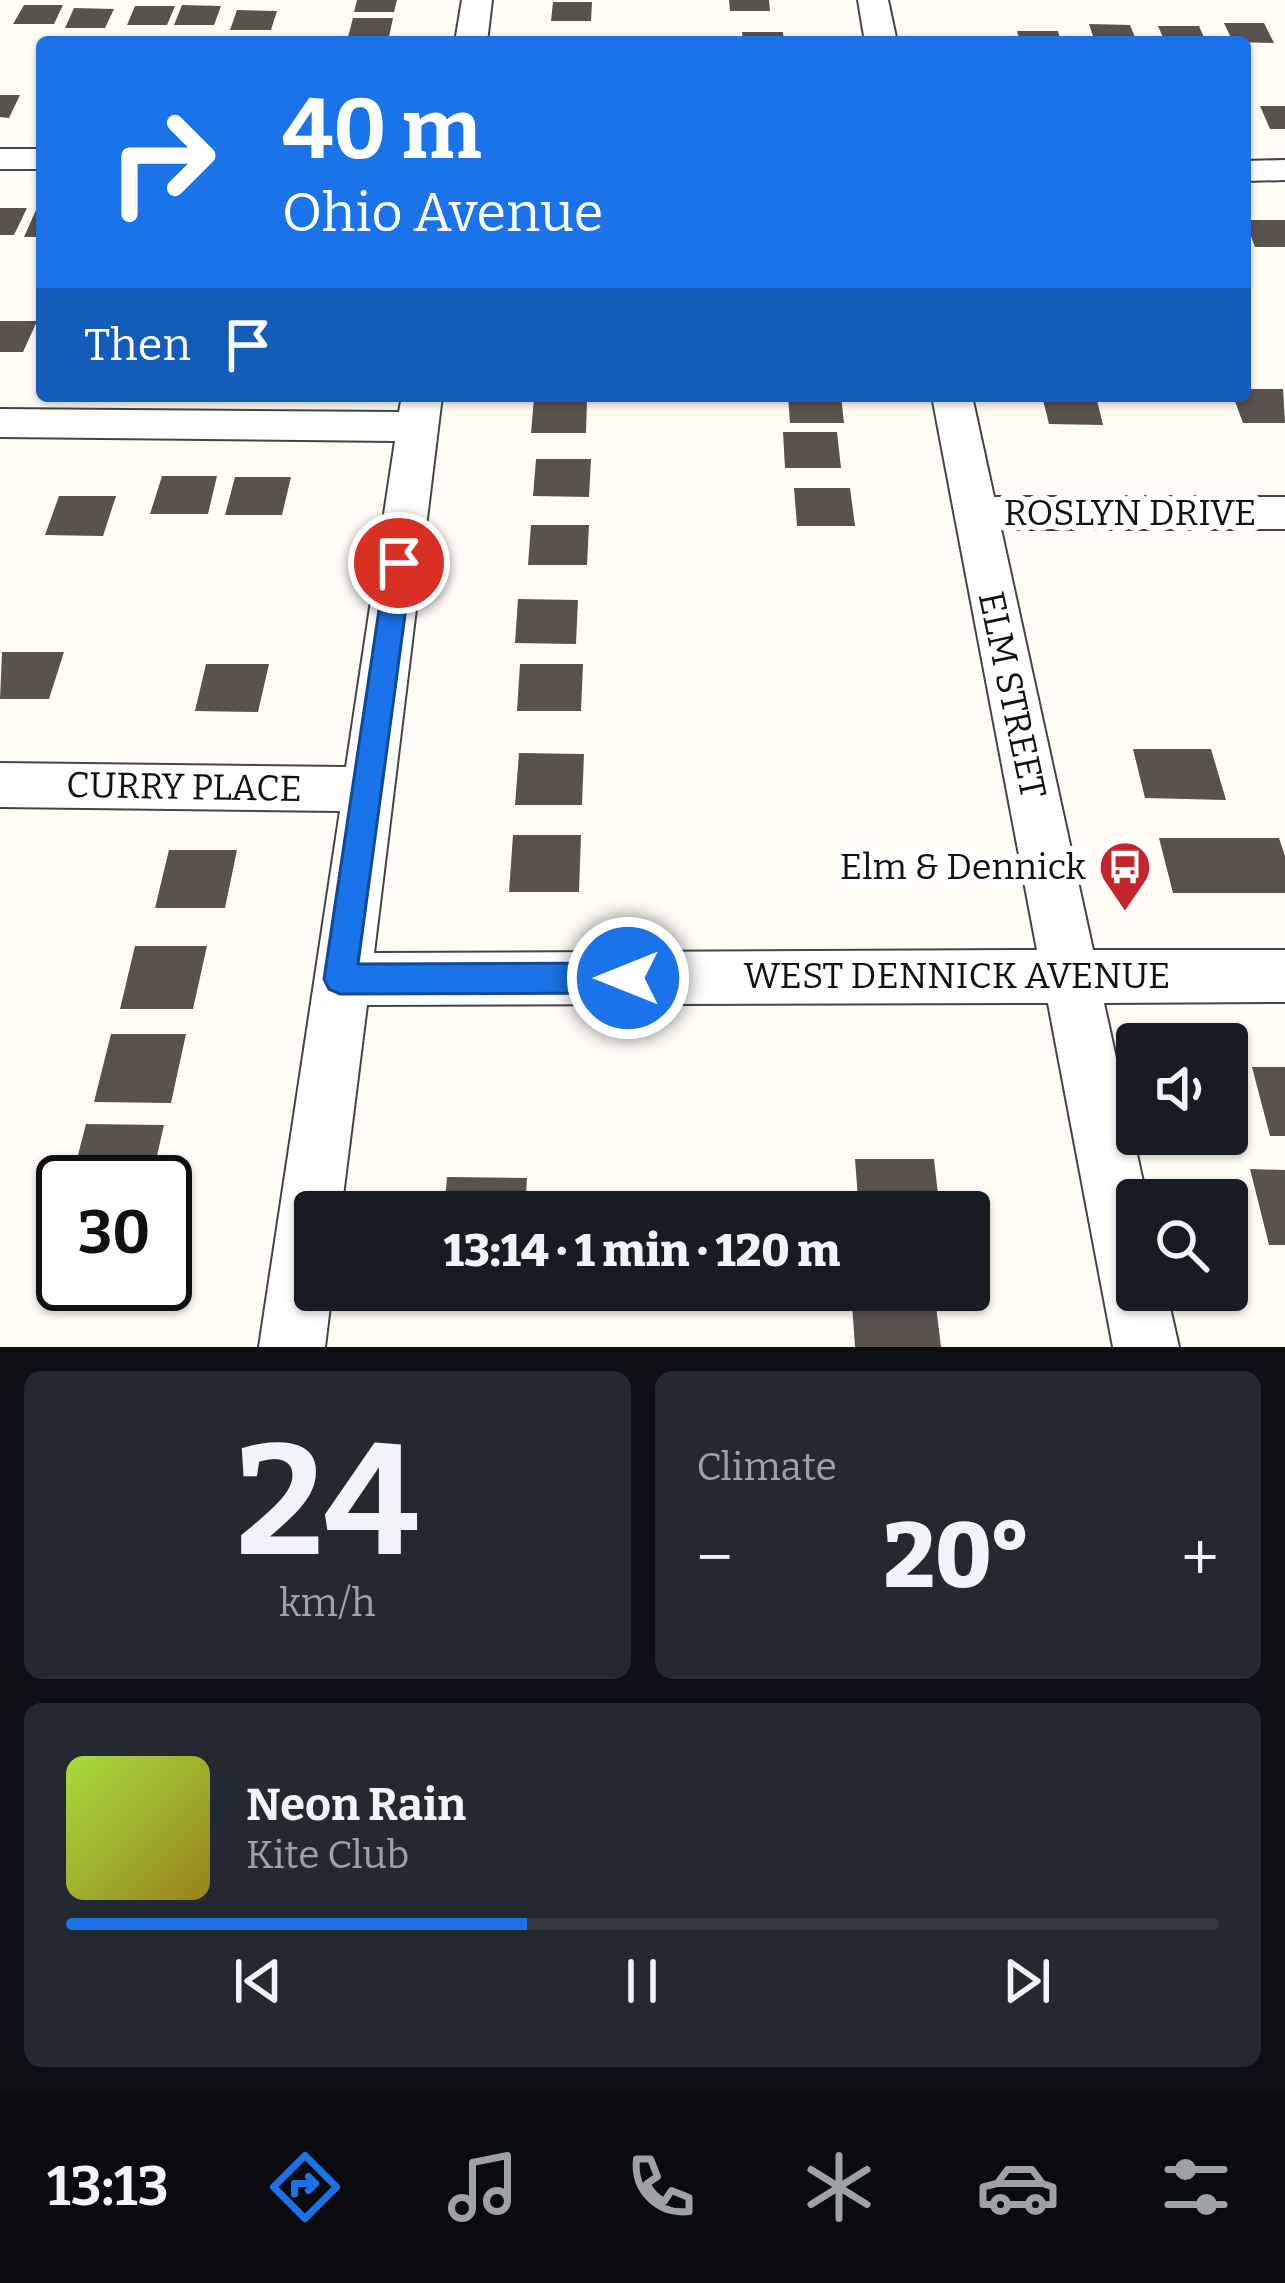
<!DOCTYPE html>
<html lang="en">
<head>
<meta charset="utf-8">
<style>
  :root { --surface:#171b24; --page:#242831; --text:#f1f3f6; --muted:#9ea1a6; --line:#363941; --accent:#1a73e8 }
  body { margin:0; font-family:Bitter,serif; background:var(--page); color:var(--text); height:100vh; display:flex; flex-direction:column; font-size:45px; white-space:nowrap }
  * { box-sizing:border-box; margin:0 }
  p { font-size:39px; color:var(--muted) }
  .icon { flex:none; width:66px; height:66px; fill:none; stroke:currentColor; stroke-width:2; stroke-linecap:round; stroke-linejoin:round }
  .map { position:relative; height:1347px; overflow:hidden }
  .panel { display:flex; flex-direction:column; gap:24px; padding:24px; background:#0d0f14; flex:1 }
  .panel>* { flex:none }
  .guide { position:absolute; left:36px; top:36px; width:1215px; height:366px; border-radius:12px; box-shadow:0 3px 9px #0004; background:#1a73e8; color:#fff; overflow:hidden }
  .buttons { position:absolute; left:1116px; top:1023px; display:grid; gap:24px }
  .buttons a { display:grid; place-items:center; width:132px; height:132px; border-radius:12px; background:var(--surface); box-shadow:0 3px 9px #0004; font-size:60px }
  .speed { position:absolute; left:36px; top:1155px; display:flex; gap:24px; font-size:60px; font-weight:700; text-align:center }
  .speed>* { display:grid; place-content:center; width:156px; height:156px; border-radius:50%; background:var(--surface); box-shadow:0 3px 9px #0004; line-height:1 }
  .speed .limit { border:6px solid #111; border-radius:18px; background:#fff; color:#111 }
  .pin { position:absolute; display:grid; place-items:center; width:102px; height:102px; color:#fff; margin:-51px; border:6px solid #fff; border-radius:50%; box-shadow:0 3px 12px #0007 }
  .me { position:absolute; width:132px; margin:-66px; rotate:270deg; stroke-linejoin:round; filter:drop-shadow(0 0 9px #0008) }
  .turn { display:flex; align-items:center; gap:42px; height:252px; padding:0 48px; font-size:54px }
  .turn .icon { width:156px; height:156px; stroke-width:2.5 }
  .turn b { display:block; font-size:84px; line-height:102px }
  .then { display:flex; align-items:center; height:114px; padding:0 48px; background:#0003; gap:24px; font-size:45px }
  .big { font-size:90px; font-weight:800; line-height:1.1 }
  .panel .widget { flex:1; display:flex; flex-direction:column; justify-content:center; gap:18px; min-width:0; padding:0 42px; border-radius:18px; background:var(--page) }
  .panel .dial { align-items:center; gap:0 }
  .dial b { font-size:156px; line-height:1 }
  .song { display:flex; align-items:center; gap:36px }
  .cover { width:144px; height:144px; border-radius:18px; background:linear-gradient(135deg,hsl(80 70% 55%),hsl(50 70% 35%)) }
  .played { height:12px; border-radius:6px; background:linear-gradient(90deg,var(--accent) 40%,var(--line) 40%) }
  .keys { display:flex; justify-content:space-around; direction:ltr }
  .heat { display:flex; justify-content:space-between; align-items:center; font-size:66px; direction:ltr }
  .panel .tiles { flex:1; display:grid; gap:24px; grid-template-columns:1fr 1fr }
  .widget:last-child { grid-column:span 2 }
  .trip { position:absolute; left:294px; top:1191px; width:696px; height:120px; border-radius:12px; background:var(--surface); box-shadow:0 3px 9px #0004; font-weight:800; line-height:120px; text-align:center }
  .menu { display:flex; height:192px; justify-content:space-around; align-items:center; background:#090b0e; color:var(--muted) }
  .menu .icon { width:84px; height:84px }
  .menu .selected { color:var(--accent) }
  .menu b { font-size:54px; color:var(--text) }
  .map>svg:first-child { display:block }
</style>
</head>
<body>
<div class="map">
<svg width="1285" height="1347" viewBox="0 0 1285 1347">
  <rect width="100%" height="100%" fill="#fffdf5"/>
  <path fill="#5a524d" d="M357 0H397L394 12H354Z
    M729 0H769L770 11H730Z
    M553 2H592L591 21H551Z
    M24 5H63L54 24H13Z
    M182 5 221 6 214 25H174Z
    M135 6H175L167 25H127Z
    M74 8 114 9 105 28H65Z
    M237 10 277 11 271 30H230Z
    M353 18H393L389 37H348Z
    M1224 23H1264L1274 43 1233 42Z
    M1089 24 1130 25 1137 42H1095Z
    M1158 26H1199L1206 42H1165Z
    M1017 31H1058L1061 42H1020Z
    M742 32H783L784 42H743Z
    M0 95H20L9 118 0 117Z
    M1260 106H1285V129H1270Z
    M0 208H27L14 235H0Z
    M36 210H42V237H24Z
    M1245 220H1285V247H1255Z
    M0 321H37L23 352H0Z
    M1245 389H1283L1285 423H1243L1233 396H1245Z
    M788 396H841L844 423H790Z
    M1042 396H1096L1103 425 1049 424Z
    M534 398 587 399 586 433H531Z
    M783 432H837L841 468H785Z
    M536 459H591L589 497 533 496Z
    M162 476H217L208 514H150Z
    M235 477H291L282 515H225Z
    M794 488H850L855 526H797Z
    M59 496H116L103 536 45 535Z
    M531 525H589L587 565H528Z
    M518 599 578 600 576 644 515 643Z
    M2 652H64L49 699H0Z
    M206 664H269L258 712 195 711Z
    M520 664H583L581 711H517Z
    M1133 749H1211L1226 800 1145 798Z
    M519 753 584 754 582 805H515Z
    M513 835H581L579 892H509Z
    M1159 838H1279L1285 856V893H1173Z
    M169 850H237L225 908H155Z
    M135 946H207L193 1009H120Z
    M111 1034H186L171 1103 94 1102Z
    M1252 1067H1285V1136H1270Z
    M86 1124 164 1125 151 1182H71Z
    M855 1159H934L940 1212H859Z
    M1250 1169 1285 1170V1245H1269Z
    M447 1177 527 1178 525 1212H444Z
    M851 1290H934L941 1347H855Z"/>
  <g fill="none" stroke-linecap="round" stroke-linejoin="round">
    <g stroke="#444" stroke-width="4">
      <path id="minor" d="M462 0H492L487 42H455Z
        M858 0H888L897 42H865Z
        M0 149H42V169H0Z
        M1285 160V180L1245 181V161Z
        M402 396H442L374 953 1037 950 932 396H972L994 497H1285V529H1001L1093 950H1285V1002L1104 1003 1147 1200H1137V1290H1166L1179 1347H1113L1048 1003 367 1005 341 1212H315V1290H332L325 1347H259L340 811 0 807V763L346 767 395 441 0 437V409L399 412Z"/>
    </g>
    <use href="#minor" fill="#fff" fill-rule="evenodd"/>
  </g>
  <path fill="#1a73e8" stroke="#114b97" stroke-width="3" d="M399 553 412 563 358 964 628 963 639 967 644 978 639 988 628 993 340 994 329 989 324 979 386 563Z"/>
  <defs>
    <g id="bus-pin" transform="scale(2.7)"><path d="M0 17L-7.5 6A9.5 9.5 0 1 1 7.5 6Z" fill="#c4262e" stroke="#fff"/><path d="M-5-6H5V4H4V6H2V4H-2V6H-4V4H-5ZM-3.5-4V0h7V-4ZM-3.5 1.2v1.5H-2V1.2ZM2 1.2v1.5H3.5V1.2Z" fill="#fff"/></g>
  </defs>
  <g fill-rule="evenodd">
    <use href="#bus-pin" x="1125" y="867"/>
  </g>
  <g text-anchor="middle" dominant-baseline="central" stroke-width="12" stroke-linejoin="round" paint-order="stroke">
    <g font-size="36" fill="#111" stroke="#fff">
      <text x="1130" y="513">ROSLYN DRIVE</text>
      <text transform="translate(1012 695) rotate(78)">ELM STREET</text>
      <text transform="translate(184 787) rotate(1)">CURRY PLACE</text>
      <text x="957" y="976">WEST DENNICK AVENUE</text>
    </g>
    <g font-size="36" fill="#111" stroke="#fff" text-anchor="end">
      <text x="1086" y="867">Elm &amp; Dennick</text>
    </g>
  </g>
</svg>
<div class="buttons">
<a><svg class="icon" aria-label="sound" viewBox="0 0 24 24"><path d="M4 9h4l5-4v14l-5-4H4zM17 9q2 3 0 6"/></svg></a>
<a><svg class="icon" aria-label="search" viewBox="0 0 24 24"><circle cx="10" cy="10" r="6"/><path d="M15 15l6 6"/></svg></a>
</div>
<div class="speed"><div class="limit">30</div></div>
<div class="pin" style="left:399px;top:563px;background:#d93025"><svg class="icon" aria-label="arrive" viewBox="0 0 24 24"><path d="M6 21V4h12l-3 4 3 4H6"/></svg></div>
<svg class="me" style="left:628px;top:978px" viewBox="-20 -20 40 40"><circle r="17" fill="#1a73e8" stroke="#fff" stroke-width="3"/><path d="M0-11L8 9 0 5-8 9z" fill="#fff"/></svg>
<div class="trip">13:14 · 1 min · 120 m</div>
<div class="guide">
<div class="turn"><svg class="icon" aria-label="right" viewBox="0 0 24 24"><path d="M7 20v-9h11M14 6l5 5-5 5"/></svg><div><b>40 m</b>Ohio Avenue</div></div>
<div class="then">Then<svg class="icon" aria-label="arrive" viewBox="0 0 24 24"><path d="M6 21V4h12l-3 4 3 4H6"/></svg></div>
</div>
</div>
<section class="panel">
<div class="tiles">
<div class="widget dial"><b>24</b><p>km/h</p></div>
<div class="widget"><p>Climate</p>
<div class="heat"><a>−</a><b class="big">20°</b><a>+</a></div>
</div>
<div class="widget">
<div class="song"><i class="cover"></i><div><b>Neon Rain</b><p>Kite Club</p></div></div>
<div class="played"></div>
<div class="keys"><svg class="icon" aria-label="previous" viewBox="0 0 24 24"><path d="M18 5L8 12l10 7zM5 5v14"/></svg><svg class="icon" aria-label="pause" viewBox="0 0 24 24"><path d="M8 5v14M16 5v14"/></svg><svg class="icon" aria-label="next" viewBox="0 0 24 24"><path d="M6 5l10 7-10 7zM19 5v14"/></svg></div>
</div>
</div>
</section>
<nav class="menu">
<b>13:13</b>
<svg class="icon selected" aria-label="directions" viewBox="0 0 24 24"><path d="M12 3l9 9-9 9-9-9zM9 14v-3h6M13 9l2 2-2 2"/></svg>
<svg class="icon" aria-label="music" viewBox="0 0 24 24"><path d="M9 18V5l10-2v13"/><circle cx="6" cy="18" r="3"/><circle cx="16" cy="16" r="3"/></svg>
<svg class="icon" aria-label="phone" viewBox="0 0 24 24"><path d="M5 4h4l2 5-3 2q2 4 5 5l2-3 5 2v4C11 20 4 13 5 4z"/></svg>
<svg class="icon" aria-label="climate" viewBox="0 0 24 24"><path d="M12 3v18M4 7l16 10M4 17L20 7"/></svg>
<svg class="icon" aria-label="car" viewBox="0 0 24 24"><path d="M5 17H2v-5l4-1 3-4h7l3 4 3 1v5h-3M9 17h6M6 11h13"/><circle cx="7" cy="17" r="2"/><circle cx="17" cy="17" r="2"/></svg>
<svg class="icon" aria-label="filters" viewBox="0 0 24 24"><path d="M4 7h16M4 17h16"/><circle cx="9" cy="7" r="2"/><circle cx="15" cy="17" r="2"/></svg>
</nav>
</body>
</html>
